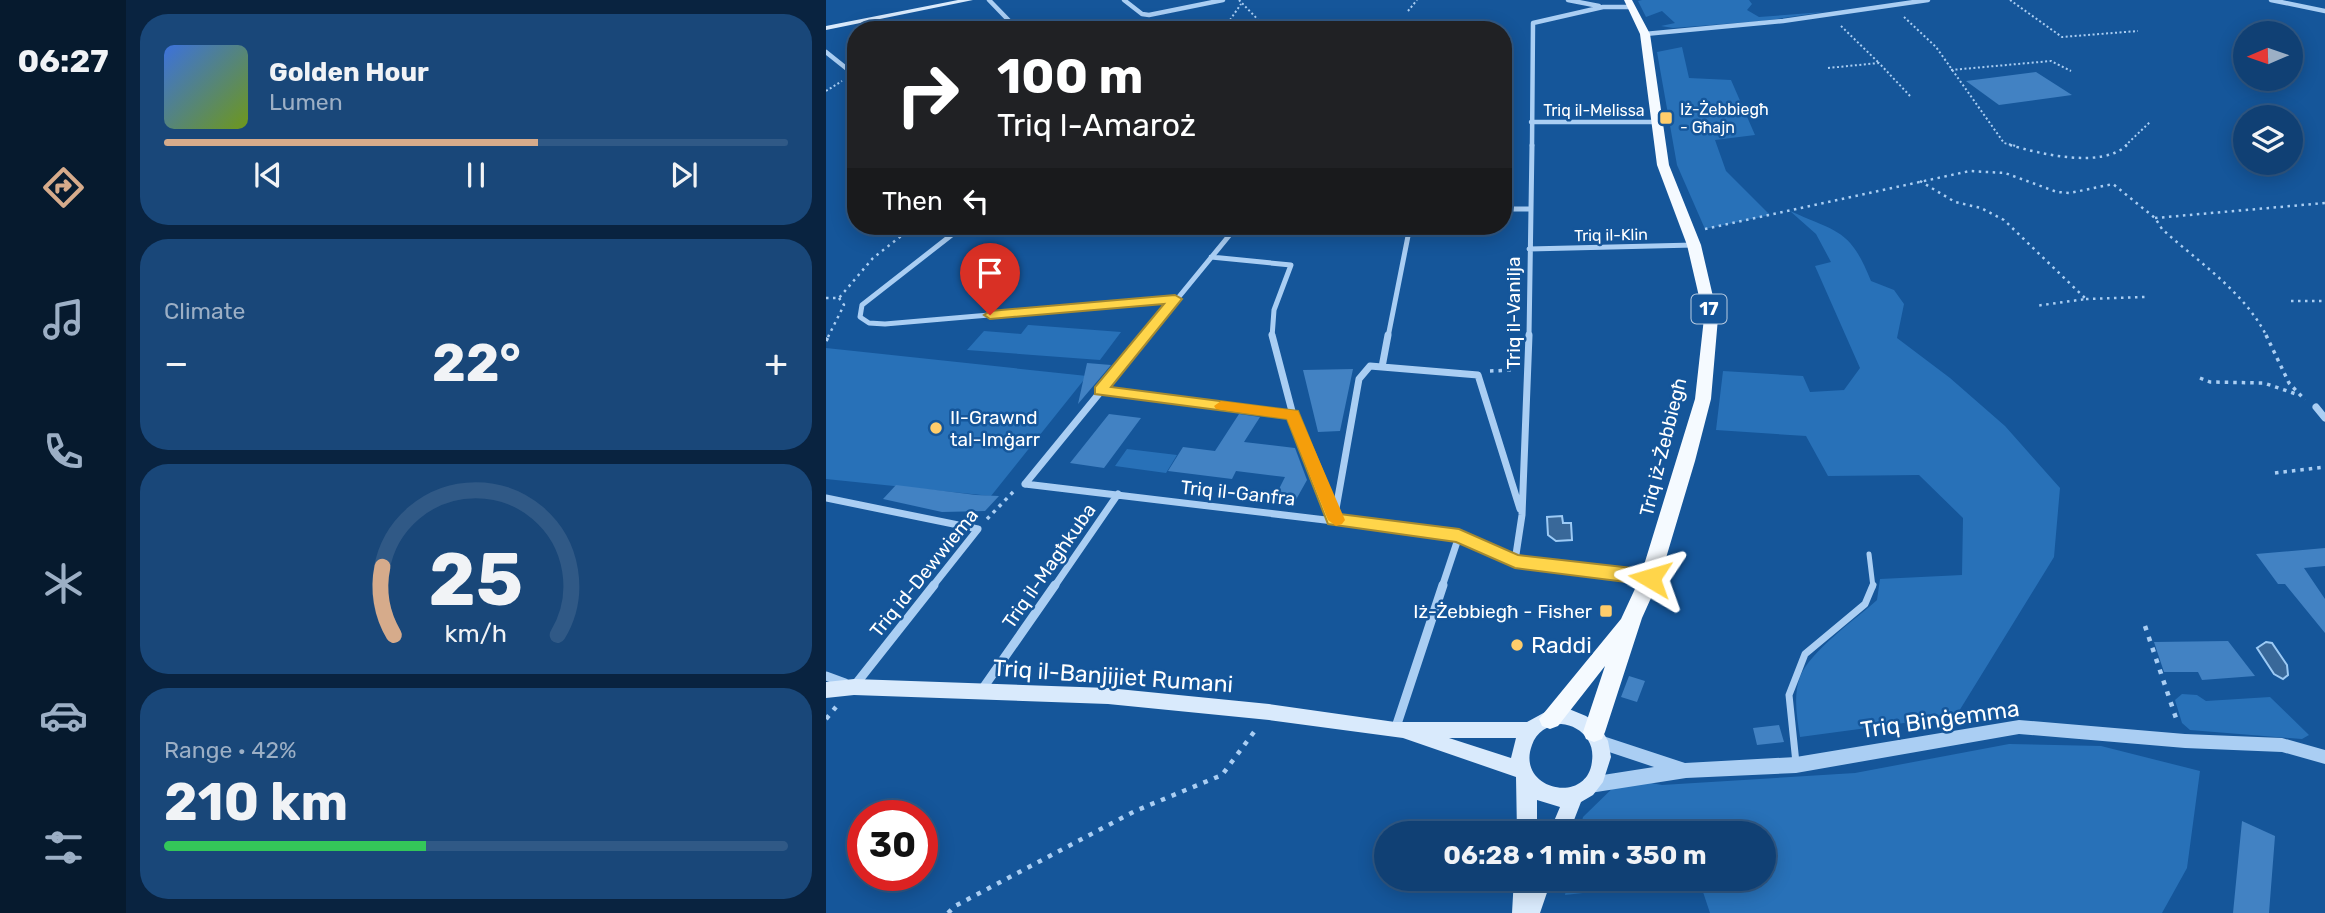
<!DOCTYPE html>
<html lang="en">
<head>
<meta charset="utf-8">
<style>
  :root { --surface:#104074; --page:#194779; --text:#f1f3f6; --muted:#9cafc5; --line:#305986; --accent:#d6ab8b }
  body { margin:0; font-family:Rubik,sans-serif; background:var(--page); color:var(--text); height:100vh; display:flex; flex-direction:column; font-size:26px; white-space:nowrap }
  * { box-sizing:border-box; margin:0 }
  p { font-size:23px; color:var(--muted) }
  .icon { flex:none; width:38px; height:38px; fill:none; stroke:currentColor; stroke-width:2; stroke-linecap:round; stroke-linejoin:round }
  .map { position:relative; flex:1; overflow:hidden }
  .details { display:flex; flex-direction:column; gap:14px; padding:14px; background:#092340; width:700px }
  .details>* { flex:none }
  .guide { position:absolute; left:21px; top:21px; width:665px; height:214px; border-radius:28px; box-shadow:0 4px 18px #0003,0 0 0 2px var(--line); background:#202124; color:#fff; overflow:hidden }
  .needle { width:46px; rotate:268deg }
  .controls { position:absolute; left:1407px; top:21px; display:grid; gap:14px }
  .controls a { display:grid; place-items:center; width:70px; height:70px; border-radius:50%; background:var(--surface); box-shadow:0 4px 18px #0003,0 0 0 2px var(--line); font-size:35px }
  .speed { position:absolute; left:21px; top:800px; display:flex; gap:14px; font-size:35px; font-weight:700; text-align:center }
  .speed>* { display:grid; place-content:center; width:91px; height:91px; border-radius:50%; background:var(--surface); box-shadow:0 4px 18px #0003,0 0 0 2px var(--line); line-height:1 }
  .speed .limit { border:10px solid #d22; background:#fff; color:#111 }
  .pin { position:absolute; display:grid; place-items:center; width:60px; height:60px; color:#fff; margin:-72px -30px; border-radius:50% 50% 50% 0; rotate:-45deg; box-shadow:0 0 7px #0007 }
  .pin .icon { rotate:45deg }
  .me { position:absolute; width:77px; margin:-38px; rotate:277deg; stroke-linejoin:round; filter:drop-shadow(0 0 5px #0008) }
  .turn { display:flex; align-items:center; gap:24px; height:147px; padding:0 35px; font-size:32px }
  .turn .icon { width:91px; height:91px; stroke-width:2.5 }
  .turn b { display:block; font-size:49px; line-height:60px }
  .then { display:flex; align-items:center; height:66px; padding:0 35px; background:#0003; gap:14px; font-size:26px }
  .big { font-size:52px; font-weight:700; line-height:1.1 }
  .details .widget { flex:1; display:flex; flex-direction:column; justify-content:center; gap:10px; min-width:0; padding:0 24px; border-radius:28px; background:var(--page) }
  .details .dial { align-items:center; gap:0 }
  .dial svg { height:182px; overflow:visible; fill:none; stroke:var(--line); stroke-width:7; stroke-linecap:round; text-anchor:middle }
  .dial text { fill:var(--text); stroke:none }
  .song { display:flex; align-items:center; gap:21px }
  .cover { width:84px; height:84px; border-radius:10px; background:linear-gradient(135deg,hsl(220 70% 55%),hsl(80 70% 35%)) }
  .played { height:7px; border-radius:4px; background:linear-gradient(90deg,var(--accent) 60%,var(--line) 60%) }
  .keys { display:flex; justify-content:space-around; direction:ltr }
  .heat { display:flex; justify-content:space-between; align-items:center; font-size:38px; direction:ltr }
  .charge { height:10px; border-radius:5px; background:linear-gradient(90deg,#34c759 42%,var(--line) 0) }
  .trip { position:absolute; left:548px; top:821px; width:402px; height:70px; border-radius:35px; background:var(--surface); box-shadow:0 4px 18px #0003,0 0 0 2px var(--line); font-weight:700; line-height:70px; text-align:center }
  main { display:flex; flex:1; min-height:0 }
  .menu { display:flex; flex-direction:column; width:126px; justify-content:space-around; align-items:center; background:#061a2e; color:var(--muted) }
  .menu .icon { width:49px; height:49px }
  .menu .selected { color:var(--accent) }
  .menu b { font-size:32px; color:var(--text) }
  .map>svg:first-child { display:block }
</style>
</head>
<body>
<main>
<nav class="menu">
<b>06:27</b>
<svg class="icon selected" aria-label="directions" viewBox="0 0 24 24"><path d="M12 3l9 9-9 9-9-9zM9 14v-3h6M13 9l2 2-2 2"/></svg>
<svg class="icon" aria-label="music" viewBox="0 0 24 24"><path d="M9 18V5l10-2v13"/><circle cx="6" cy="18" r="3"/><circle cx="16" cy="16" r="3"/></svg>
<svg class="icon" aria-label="phone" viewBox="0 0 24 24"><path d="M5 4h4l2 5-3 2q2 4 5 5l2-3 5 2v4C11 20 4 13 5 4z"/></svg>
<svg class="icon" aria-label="climate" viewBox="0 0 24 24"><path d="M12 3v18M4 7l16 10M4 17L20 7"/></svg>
<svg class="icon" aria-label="car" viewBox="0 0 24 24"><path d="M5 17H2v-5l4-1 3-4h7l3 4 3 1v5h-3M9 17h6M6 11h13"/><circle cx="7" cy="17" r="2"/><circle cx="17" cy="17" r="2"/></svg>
<svg class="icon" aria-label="filters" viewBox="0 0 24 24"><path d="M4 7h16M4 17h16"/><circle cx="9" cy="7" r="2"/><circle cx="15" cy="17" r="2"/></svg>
</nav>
<section class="details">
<div class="widget">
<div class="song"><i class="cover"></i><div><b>Golden Hour</b><p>Lumen</p></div></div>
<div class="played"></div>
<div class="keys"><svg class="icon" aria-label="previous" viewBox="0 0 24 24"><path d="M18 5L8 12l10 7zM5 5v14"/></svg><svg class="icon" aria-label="pause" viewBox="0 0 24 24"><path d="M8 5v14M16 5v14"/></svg><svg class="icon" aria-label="next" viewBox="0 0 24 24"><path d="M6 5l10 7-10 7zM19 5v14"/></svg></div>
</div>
<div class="widget"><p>Climate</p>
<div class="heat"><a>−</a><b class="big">22°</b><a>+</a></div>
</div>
<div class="widget dial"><svg viewBox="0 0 100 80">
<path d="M14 69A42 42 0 1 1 86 69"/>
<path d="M14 69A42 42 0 0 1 9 39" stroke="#d6ab8b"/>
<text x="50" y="56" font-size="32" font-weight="700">25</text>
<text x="50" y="72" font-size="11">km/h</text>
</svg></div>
<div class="widget"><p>Range · 42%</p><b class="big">210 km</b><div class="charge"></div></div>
</section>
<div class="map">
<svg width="1499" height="913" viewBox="0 0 1499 913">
  <rect width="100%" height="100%" fill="#15569a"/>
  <path fill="#2871b8" d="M816 0H923L926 4 921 10 933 17 998 12 936 21 847 28 835 26 849 23 836 11 820 17 812 1Z
    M856 47 863 78 905 80 929 135 889 140 900 171 944 215 879 229 851 165 831 52Z
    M964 211C1013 233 1024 229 1045 281L1068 290 1078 304 1071 338 1124 378 1179 426 1234 488 1228 557 1130 716 974 737C971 718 967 695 974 677 984 651 1030 619 1051 600L1054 579 1136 575 1137 518 1093 475 1002 476 980 436 890 430 897 371 977 376 984 392 1018 390 1034 368 989 266 1005 262 990 234Z
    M202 325H203L295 332 274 360 141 350 158 331 195 334Z
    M0 348 261 376 165 496 0 479Z
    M301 449 351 455 340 473 289 466Z
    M1356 694 1371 695 1380 701 1444 697 1483 735 1476 739 1364 730 1356 723 1349 700Z
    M1183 744 1275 746 1374 771 1361 868 1336 913H884L873 880 739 895 742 879 938 878V833H753L757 817 797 778 836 785 1029 773Z"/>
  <path fill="#396899" stroke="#9ccaf5" stroke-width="2" d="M736 516 737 523H745L746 540 730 541 722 535 721 517Z
    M1440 642 1446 643 1461 665 1462 675 1457 679 1448 674 1431 648Z"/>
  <path fill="#4282c3" d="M1210 72 1246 95 1173 105 1140 81Z
    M261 363 285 365 252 404Z
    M527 369 514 431 492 432 477 370Z
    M283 414 315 418 278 468 244 463Z
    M413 414 434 417 418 442 469 448 481 480 467 505 446 503 459 477 410 471 406 479 342 471 357 447 389 451Z
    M70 485 150 495 173 496 159 511 116 512 57 499Z
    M1499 548V566L1478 568 1499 599V633L1459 584H1452L1430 554Z
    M1402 641 1429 676 1376 680 1372 672H1338L1328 642Z
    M803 676 819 681 811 702 795 697Z
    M953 725 958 742 931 745 927 728Z
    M1416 821 1449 836 1443 913H1407Z"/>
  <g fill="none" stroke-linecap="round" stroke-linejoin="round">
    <path stroke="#aacef3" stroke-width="2" stroke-dasharray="2 2.5" stroke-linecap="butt" d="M413 0 442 30
      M1184 0 1236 37 1312 31
      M582 11 591 0
      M1078 17 1110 47 1178 143 1190 146
      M404 20 415 4
      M1015 26 1053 63
      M1002 68 1053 63 1085 97
      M1125 70 1225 61 1245 71
      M0 91 16 81
      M1299 146 1324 122"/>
    <path stroke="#aacef3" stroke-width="2.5" stroke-dasharray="2.5 4.5" stroke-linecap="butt" d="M1184 145C1214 154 1276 169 1301 145
      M1094 181 1129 202 1155 208 1178 220 1260 299 1209 306
      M1329 218 1499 203
      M879 229 1144 171 1179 173 1231 192 1244 193 1287 184 1329 218 1336 229C1372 262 1419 292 1441 337
      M0 298H13L47 258 88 226
      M1260 299 1319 297
      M1465 301H1499
      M2 337 18 305 13 298"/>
    <path stroke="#aacef3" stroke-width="3.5" stroke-dasharray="3.5 5" stroke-linecap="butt" d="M1440 335 1463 383 1479 400
      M0 341 3 335
      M664 371 688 370
      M1374 378 1384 382 1438 383 1470 394
      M1449 473 1499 467
      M161 519 189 490"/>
    <path stroke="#aacef3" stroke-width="4.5" stroke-dasharray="4.5 7" stroke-linecap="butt" d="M1319 626 1352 724
      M0 719 10 707
      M122 913 129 906 309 811 396 775 431 728"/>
    <path stroke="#aacef3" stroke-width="5" d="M1043 554 1047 587"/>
    <path stroke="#aacef3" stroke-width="7" d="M970 763 963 695 979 654 1039 604 1047 585"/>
    <path stroke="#aacef3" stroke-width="4.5" d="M163 0 192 30
      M298 0 316 14 323 15 397 0
      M742 0 773 6
      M1445 0 1499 11
      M819 34 957 21 1102 0
      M0 52 30 76
      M705 122H830
      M706 146 707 23 777 7H806"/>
    <path stroke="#aacef3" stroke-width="5" d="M677 209H704
      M184 226 132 230 36 305 34 317 43 323 59 324 349 299
      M703 249 868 245
      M385 257 465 265 448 310 446 337
      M320 337 411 226
      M562 337 584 226
      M703 337 706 145"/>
    <path stroke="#aacef3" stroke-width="7" d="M446 335 467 415 507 517
      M556 367 562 335
      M274 391 467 415
      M1490 407 1499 418
      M199 484 633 536 689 561 823 577
      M199 484 321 335
      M0 498 152 529 106 587
      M508 520 533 379 544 366 652 375 694 509
      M689 561 696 515 703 335
      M228 587 292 494
      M616 587 633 536"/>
    <path stroke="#aacef3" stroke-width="9" d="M0 676 19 683
      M29 685 108 585
      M155 691 229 585
      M569 730 617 585"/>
    <path fill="#aacef3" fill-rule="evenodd" d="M1193 720 1359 734 1456 738 1499 750V764L1456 752 1359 748 1193 734 970 773 860 778 764 793 758 791 756 785 758 779 764 777 828 767 768 747 766 742 768 737 774 735 859 763 970 757Z"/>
    <path fill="#d9eafc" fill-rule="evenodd" d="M132 0H147L0 30V26Z
      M28 679 282 688 443 704 569 722H701L723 710 743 709 760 716 773 725 782 741 785 757 777 782 767 795 755 802 743 833H723L734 807 711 800V833H691L690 777 577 738 443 720 282 704 28 695 0 698V682ZM735 724C746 725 756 730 762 740 766 746 767 754 766 761 762 806 689 790 706 745 710 732 722 725 735 724ZM623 738H690L685 758Z
      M688 878H726L714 913H686Z"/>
    <path fill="#f5faff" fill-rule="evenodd" d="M798 0H806L824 34 843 165 875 245 892 318 885 399 869 461 834 578 816 618 779 732 776 739 768 742 760 739 757 732 779 666 732 726 724 729 716 726 713 719 795 619 814 578 869 399 878 318 861 245 831 165 814 34Z"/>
  </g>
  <path fill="#ffd54a" stroke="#a68a30" stroke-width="2" d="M349 295 356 299 285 387 472 411 514 514 633 529 692 555 824 570 833 578 830 583 824 585 689 568 630 542 502 524 461 419 269 394V387L338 304 164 319 158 315 164 311Z"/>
  <path fill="#f59e0b" d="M395 401 472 411 519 520 516 524 510 526 502 520 461 419 390 409 388 406Z"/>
  <g fill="#ffcd6b" stroke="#15569a" stroke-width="2.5">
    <rect x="833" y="111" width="14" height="14" rx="3.5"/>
    <circle cx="110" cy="428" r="7"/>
    <rect x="773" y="604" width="14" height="14" rx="3.5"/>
    <circle cx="691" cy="645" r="7"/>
  </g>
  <g text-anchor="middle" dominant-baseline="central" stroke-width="5" stroke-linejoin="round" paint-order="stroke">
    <g font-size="16" fill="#fff" stroke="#15569a" text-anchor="start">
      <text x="854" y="109">Iż-Żebbiegħ<tspan x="854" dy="18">- Għajn</tspan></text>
    </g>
    <g font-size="16" fill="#fff" stroke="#15569a">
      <text x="768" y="110">Triq il-Melissa</text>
      <text transform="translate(785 235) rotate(-1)">Triq il-Klin</text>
    </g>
    <rect fill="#15569a" stroke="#b9cce1" stroke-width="2" x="865.5" y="294.5" width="35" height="29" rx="5"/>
    <g font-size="18" font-weight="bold" fill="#fff">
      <text x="883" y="309">17</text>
    </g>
    <g font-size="19" fill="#fff" stroke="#15569a">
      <text transform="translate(687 313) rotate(-90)">Triq il-Vanilja</text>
      <text transform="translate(837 447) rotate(-76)">Triq iż-Żebbiegħ</text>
      <text transform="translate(412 493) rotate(6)">Triq il-Ganfra</text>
      <text transform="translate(223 566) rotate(-55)">Triq il-Magħkuba</text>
      <text transform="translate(98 573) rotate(-51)">Triq id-Dewwiema</text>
    </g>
    <g font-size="19" fill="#fff" stroke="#15569a" text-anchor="start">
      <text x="124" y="417">Il-Grawnd<tspan x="124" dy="22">tal-Imġarr</tspan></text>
      <text x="766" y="611" text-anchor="end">Iż-Żebbiegħ - Fisher</text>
    </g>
    <g font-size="23" fill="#fff" stroke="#15569a" text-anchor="start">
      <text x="705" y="645">Raddi</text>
    </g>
    <g font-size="23" fill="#fff" stroke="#15569a">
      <text transform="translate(287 676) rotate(4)">Triq il-Banjijiet Rumani</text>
      <text transform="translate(1114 719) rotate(-8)">Triq Binġemma</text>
    </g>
  </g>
</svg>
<div class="controls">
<a><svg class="needle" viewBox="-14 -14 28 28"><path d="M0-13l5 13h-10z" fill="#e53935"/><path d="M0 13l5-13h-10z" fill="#9cafc5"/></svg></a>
<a><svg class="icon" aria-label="layers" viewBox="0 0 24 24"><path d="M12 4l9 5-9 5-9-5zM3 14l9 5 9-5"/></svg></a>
</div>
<div class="speed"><div class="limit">30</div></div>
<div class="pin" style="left:164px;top:315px;background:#d93025"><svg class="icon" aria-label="arrive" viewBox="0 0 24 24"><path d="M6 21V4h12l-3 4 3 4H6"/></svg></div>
<svg class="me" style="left:824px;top:578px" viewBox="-20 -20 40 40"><path d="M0-17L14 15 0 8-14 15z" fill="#ffd54a" stroke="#fff" stroke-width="4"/></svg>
<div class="trip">06:28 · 1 min · 350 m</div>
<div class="guide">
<div class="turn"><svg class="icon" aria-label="right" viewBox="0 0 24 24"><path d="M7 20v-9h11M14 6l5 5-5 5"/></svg><div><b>100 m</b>Triq l-Amaroż</div></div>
<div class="then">Then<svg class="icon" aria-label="left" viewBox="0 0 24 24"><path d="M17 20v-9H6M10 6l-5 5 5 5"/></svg></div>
</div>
</div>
</main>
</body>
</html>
